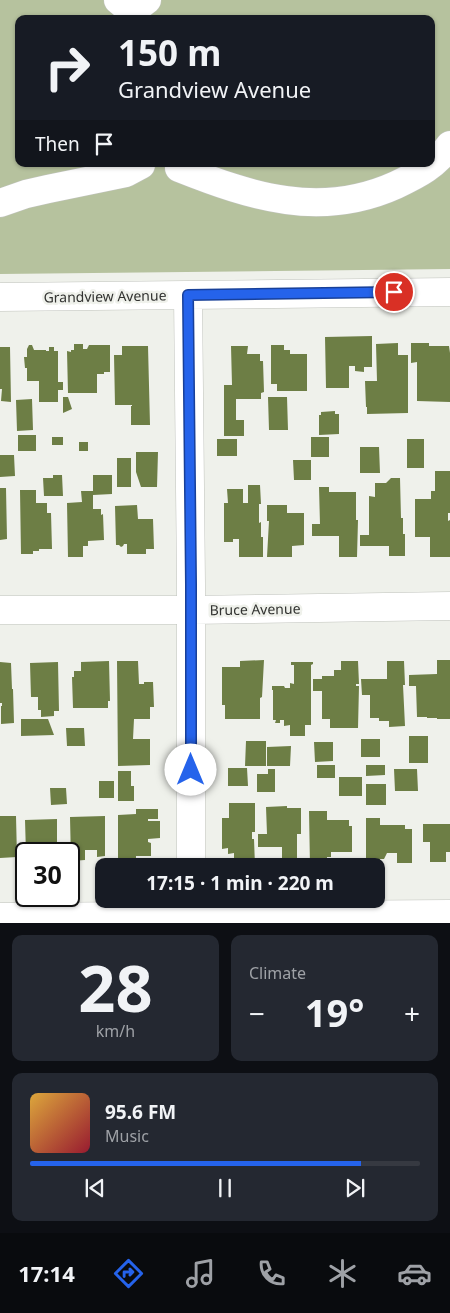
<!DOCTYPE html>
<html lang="en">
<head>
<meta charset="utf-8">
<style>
  :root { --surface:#171b24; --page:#242831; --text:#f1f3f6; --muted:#9ea1a6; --line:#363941; --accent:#2563eb }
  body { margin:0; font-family:"Noto Sans",sans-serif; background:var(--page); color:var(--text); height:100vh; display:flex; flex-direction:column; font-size:19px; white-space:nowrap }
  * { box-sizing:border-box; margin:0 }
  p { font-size:16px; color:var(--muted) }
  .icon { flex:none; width:28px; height:28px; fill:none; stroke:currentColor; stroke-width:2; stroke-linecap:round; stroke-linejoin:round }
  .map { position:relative; height:923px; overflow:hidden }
  .sheet { display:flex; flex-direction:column; gap:12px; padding:12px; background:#0d0f14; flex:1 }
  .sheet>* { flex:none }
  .guide { position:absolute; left:15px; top:15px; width:420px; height:152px; border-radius:10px; box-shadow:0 1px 4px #0004; background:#171b24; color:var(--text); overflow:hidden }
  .speed { position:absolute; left:15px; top:842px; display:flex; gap:10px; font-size:25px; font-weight:700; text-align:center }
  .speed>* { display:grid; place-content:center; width:65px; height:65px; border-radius:50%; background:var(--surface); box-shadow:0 1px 4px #0004; line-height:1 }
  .speed .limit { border:2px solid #111; border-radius:8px; background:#fff; color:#111 }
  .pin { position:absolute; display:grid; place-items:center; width:42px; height:42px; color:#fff; margin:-21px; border:2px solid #fff; border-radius:50%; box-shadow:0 1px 5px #0007 }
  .me { position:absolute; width:55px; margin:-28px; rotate:0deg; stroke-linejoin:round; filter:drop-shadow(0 0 4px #0008) }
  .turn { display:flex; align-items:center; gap:18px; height:105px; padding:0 20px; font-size:22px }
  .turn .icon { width:65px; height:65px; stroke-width:2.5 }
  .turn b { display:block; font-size:35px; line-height:42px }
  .then { display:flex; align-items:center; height:48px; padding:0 20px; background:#0003; gap:10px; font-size:19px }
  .big { font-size:38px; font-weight:700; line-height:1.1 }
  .sheet .card { flex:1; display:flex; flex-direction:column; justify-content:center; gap:8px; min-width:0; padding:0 18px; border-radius:10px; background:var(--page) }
  .sheet .dial { align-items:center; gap:0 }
  .dial b { font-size:65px; line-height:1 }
  .song { display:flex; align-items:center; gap:15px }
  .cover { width:60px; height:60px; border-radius:8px; background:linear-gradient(135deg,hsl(40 70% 55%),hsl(350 70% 35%)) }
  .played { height:5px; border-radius:2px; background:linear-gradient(90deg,var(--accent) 85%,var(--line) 85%) }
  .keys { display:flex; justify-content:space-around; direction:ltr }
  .heat { display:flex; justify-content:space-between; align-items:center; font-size:28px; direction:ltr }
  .sheet .tiles { flex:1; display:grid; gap:12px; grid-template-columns:1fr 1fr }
  .card:last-child { grid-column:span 2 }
  .trip { position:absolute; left:95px; top:858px; width:290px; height:50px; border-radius:10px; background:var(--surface); box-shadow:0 1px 4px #0004; font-weight:700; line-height:50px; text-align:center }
  .tab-bar { display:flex; height:80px; justify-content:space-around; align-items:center; background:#090b0e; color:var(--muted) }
  .tab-bar .icon { width:35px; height:35px }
  .tab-bar .active { color:var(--accent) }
  .tab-bar b { font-size:22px; color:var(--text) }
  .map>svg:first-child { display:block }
</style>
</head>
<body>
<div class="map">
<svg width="450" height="923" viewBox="0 0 450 923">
  <rect width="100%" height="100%" fill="#eff1eb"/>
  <path fill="#b6c29e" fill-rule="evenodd" d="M0 0H450V269L0 274ZM19 19H431V164H19Z"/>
  <path fill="#6d7e45" d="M372 336V367H364V372L355 371V366H349V388H326L325 337Z
    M398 343V355H408V413L367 414V407H366L365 381H377L376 344Z
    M411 343H429V346H449L450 353V402L417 401V362L411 363Z
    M74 344H83V349H87L89 345H110V372H104V374H97V393H68L67 351 71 352V350H74Z
    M29 345H32L34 350H46V351H49V347H54V351H58V382H63V390H58V402H39V381H27V368H25L24 357H27V349Z
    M271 345H284V350H290V354H307V391H277V384H271Z
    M122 346H148L150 425H131V406H132V405H115L114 355H122Z
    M231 346H248L247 354H260V361H263L264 392 261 393V399H236V420H244V436H224V385H232Z
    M0 347H10L11 402 1 401 2 389H0Z
    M63 397H68L72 409 63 413Z
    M268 397H287L288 430H269Z
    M32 399 33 430 17 431 16 400Z
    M335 411V414H339V434L319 435V415H321V412Z
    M18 435H36V451H18Z
    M52 437H63V445H52Z
    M311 437H329V457H311Z
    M217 439H237V456H217Z
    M407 439H424V468H407Z
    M79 442H88V451H79Z
    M360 447H379L380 473H360Z
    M136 452H158L157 487H141L136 472Z
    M0 455H14L15 476 0 477Z
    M117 458H131V487H117Z
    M293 460H311V480H294Z
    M435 471H450V513H448V521L450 520V557H430V537H415V499H431V491H435Z
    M53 475H62L63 496H44L43 478H53Z
    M93 475H112V494L93 495V509H101V515L103 514 104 540 88 541V546H83V557H68L67 503 82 502 81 491H93Z
    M391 478H400L401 518H403V534H405V556H389V546H360V535H369V496L375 497V483H386Z
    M248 485H260L261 504H259V523L261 522V537H263V557H239V539H233V542H224V503H228L227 489H243V503H248Z
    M319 487H329V492H356V520H358L357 557H339V536H312V524H320Z
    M0 488H6L7 539 0 540Z
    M20 490H36V503H47V513H51L52 549H39V551H33V554H21Z
    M137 505 138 519H153L154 549H146V554H127V544H124L123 546 121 547 119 545H116L115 506Z
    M267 505H287V513H304V545L292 546V557H267L269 521H267Z
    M264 660 262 697 260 698V719H225V705H222V667H240V661Z
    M437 660H450V719H437V718H427V717H417L416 686H409V675L437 674Z
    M109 661 110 701H108V708H73L72 677H74V671H81V662Z
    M117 661H138L139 684H144V682H153L154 707H150V719H134L133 739H150V765L118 766Z
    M341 661H358L359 684H356V686H359L358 728H330V719H322V691H313V679H322V676H334V670H341Z
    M387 661H404L405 685H403L405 726 389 727V721H379V718H370V695H362L361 679H387Z
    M0 662 11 663 12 689H13L14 723 1 724V706H2V703H0Z
    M58 662 59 711H54V716L41 717V710H38V697H31L30 663Z
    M291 662H313V664L311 665V725H305V736H290V725L284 726V720H280V723H275L276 720H273V690H272V686H284L285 688H290V683L294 684V665H291Z
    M21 719H48L54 735 21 736Z
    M66 728H84L85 746H67Z
    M409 736H428V763H409Z
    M361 739H380V757H361Z
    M246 741H266V766H245Z
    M314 742H333V761L315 762Z
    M291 746 290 766H267V747Z
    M317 765H335V778H317Z
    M366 765H385V775L366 776Z
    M228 768H247L248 786H228Z
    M268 769H275V792H257V774H268Z
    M394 769H417L418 791H395Z
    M118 771H131V786H134V801H118Z
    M339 777H362V796H339Z
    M99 781H114V798H99Z
    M366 784H386V805H366Z
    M50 788H66L67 804 51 805Z
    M229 803H255V832H252V839H254L255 866H234V853L228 854V848L222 849V818H229Z
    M287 806V808H301V834H297V866H282V847H258V834H267L266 807Z
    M136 809H158V819H148V821H160V838L148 839V842L151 843V856H136V860L118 859V815L136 814Z
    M309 811H327V820H349V826H352V852H331V857H327V866H310Z
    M0 816H16L17 857 0 858Z
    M105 816V856L97 857V850H85V860L71 861 70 817Z
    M366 818H380V825H405V829H412V863H397V853H387L384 859H380V862L366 863Z
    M57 819V845H59V854H26L25 820Z
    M423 824H450V852H446V862H430V842H423Z"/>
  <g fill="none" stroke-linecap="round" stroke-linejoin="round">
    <g stroke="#c0c3bd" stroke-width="29">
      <path id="minor" d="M118 0C127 9 138 8 147 0
        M179 168C252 197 321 219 396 185 419 174 435 166 450 145
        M0 203 26 194 48 189 126 173 141 165
        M188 295 191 584V866
        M0 297 450 292
        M0 610H191L450 606
        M0 917 450 914"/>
    </g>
    <use href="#minor" stroke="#fff" stroke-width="28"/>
  </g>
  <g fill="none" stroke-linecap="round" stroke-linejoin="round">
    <g stroke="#184099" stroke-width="12">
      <path id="route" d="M191 770V584L188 295 394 292"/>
    </g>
    <use href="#route" stroke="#2563eb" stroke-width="9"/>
  </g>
  <g text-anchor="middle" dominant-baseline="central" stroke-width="5" stroke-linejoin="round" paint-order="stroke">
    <g font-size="14" fill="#323331" stroke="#eff1eb">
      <text transform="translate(105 296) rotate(-1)">Grandview Avenue</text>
      <text transform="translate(255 609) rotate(-1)">Bruce Avenue</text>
    </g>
  </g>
</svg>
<div class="speed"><div class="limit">30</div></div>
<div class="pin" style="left:394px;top:292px;background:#d93025"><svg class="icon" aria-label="arrive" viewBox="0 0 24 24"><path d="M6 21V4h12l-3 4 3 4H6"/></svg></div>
<svg class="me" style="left:191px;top:770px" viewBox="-20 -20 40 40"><circle r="19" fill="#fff"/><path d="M0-13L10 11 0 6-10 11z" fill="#2563eb"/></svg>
<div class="trip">17:15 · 1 min · 220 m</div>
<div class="guide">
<div class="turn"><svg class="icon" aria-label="right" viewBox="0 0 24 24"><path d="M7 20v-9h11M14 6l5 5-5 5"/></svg><div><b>150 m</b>Grandview Avenue</div></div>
<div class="then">Then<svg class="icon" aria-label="arrive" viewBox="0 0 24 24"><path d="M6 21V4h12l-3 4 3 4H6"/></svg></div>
</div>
</div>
<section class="sheet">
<div class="tiles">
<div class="card dial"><b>28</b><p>km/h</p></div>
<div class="card"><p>Climate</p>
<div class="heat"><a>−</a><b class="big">19°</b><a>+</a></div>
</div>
<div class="card">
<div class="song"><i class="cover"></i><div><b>95.6 FM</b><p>Music</p></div></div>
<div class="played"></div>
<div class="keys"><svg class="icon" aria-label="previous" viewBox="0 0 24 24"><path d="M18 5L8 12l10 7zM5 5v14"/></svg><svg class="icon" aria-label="pause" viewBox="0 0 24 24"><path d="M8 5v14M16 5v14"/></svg><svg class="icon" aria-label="next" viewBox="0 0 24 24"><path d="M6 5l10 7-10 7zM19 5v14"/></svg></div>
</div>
</div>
</section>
<nav class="tab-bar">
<b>17:14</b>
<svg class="icon active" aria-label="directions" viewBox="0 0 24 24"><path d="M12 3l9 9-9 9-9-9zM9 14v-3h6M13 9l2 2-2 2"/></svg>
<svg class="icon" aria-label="music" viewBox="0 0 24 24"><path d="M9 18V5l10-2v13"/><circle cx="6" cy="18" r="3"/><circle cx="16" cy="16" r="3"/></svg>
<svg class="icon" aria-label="phone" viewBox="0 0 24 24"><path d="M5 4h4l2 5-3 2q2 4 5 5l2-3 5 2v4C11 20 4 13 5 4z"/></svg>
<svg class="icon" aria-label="climate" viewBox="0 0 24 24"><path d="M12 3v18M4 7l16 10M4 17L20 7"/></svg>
<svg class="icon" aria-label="car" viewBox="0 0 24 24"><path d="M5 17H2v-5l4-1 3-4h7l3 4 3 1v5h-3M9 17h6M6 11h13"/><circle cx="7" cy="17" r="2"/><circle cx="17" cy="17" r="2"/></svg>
</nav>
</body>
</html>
